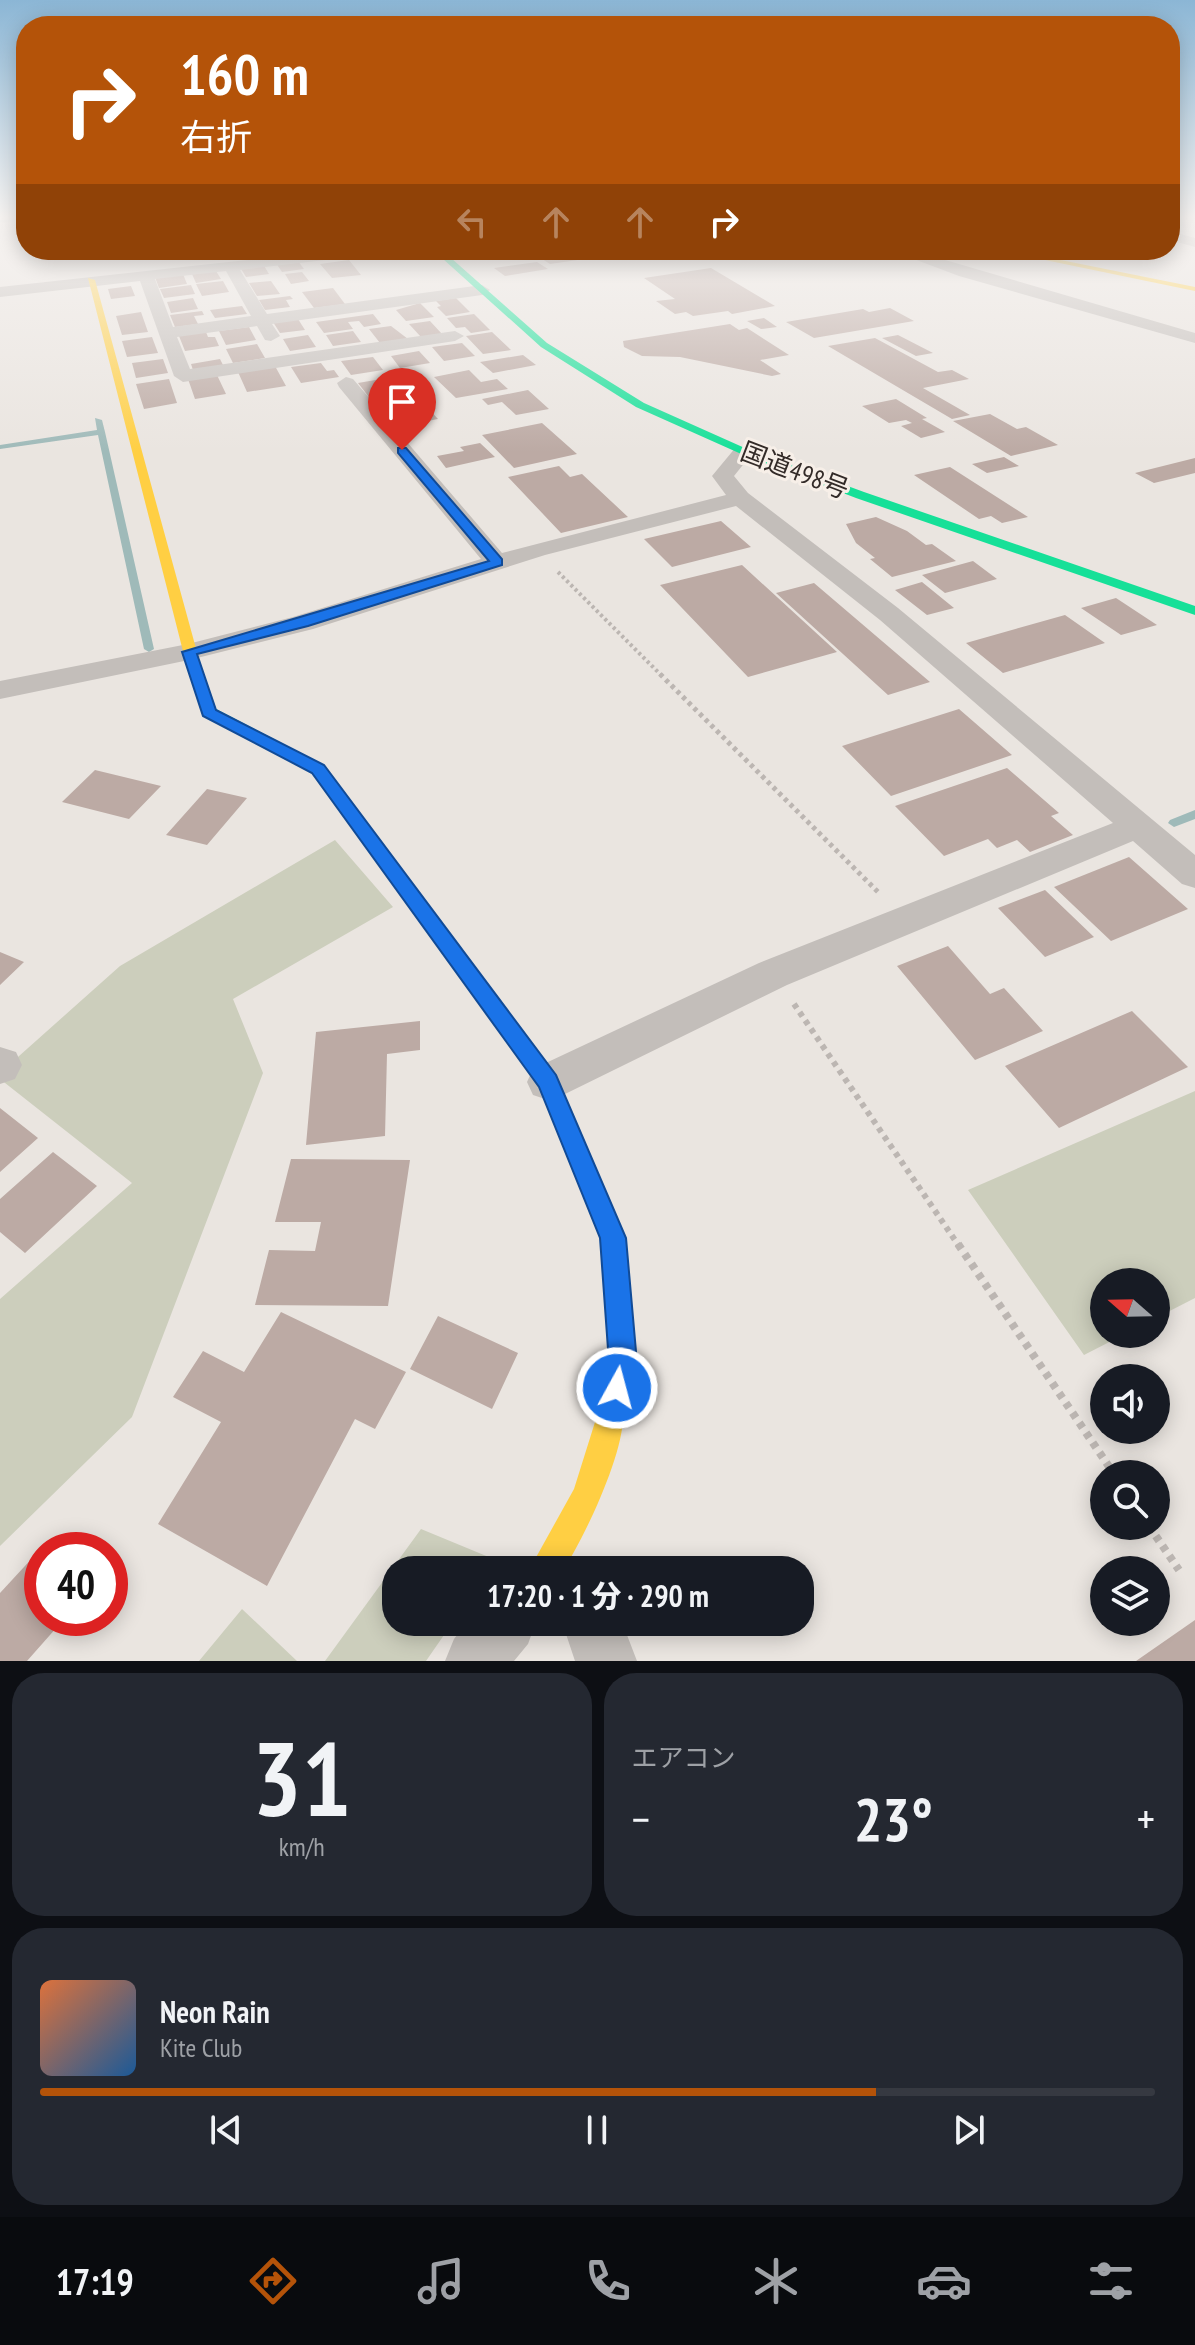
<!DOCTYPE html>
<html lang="ja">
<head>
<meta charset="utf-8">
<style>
  :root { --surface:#171b24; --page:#242831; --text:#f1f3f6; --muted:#9ea1a6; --line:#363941; --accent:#b45309 }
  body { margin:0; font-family:"PT Sans Narrow","Noto Sans JP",sans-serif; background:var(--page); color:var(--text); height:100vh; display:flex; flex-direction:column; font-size:30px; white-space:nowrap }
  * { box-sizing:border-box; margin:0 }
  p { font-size:26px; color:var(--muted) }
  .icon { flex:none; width:44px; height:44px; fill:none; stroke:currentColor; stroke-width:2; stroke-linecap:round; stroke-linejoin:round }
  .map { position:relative; height:1661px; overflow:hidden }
  .sheet { display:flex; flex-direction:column; gap:12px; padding:12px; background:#0d0f14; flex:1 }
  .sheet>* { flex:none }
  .hud { position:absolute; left:16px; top:16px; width:1164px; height:244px; border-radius:32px; box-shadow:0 4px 20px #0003; background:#b45309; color:#fff; overflow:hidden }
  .needle { width:52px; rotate:290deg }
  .tools { position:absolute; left:1090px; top:1268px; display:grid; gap:16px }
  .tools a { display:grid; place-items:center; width:80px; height:80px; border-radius:50%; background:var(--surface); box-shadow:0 4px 20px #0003; font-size:40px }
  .speed { position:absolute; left:24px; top:1532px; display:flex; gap:16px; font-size:40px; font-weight:700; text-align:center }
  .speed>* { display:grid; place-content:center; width:104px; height:104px; border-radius:50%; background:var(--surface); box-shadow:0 4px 20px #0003; line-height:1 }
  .speed .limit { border:12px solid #d22; background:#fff; color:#111 }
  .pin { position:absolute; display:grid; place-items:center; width:68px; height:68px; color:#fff; margin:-82px -34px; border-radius:50% 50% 50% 0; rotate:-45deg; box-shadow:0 0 8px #0007 }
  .pin .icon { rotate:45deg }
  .me { position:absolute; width:88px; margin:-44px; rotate:7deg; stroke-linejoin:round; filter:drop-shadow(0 0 6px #0008) }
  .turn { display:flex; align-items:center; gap:28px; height:168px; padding:0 32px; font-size:36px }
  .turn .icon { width:104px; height:104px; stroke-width:2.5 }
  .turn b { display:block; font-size:56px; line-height:68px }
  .lanes { display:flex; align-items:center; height:76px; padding:0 32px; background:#0003; justify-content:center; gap:40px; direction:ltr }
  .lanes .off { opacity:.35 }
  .big { font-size:60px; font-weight:800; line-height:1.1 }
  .sheet .tile { flex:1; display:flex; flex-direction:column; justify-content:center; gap:12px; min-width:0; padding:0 28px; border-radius:32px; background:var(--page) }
  .sheet .dial { align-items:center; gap:0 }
  .dial b { font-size:104px; line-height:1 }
  .song { display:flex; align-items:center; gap:24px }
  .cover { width:96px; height:96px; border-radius:12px; background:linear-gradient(135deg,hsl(20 70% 55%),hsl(210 70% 35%)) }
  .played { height:8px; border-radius:4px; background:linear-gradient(90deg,var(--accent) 75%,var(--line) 75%) }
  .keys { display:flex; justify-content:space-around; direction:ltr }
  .heat { display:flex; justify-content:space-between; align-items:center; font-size:44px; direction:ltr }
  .sheet .tiles { flex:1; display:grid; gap:12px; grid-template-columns:1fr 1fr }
  .tile:last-child { grid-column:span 2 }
  .trip { position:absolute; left:382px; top:1556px; width:432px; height:80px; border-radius:32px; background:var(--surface); box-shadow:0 4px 20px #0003; font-weight:800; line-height:80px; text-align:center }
  .tabs { display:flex; height:128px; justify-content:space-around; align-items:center; background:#090b0e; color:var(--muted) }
  .tabs .icon { width:56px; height:56px }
  .tabs .current { color:var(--accent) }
  .tabs b { font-size:36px; color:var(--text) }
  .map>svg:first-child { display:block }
</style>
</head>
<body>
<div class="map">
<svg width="1195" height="1661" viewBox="0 0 1195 1661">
  <rect width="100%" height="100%" fill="#eae5e0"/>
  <path fill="#cccebc" d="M335 840 393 907 233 999 263 1073 132 1417 0 1546V1299L132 1183 0 1079V1073L120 966Z
    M1195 1091V1298L1156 1318V1282H1104V1334H1125L1084 1355 968 1190Z
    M421 1529 496 1560 488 1570H396V1622H453L426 1661H325Z
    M242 1609 297 1661H199Z"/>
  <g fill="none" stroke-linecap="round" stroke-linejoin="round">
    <path fill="#9fbab9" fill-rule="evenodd" d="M26 219V221L0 222V220Z
      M95 418 102 420 105 432 154 649 149 652 144 649 98 435 0 449V445L97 430Z
      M1195 810V819L1174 827 1168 823 1170 820Z"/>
  </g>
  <path fill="#bcaaa4" d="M544 250H633V252L550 264 531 252Z
    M349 260 361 275 332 278 320 264Z
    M298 261 304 269 282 272 276 263Z
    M537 262 548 269 505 276 494 268Z
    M263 264 269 274 246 277 240 267Z
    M711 268 775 306 732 314 728 311 693 316 686 312 675 314 656 301 675 299 644 278Z
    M216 271 221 279 196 283 192 274Z
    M302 272 309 281 291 284 285 274Z
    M183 274 187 284 159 288 155 277Z
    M223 281 229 292 202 296 196 284Z
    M271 281 280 294 257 296 249 283Z
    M191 285 195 294 164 298 160 289Z
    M131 286 135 296 111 299 108 289Z
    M333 288 345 304 314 308 302 292Z
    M290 296 293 299 286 300 290 307 265 310 259 300Z
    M193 298 198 309 171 313 167 302Z
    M456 298 470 312 446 316 437 307 441 306 436 301Z
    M420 303 434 317 406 321 396 310Z
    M242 306 247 314 215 318 210 310Z
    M890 308 914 321 814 338 786 322 863 309 869 312Z
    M202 311 204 315 194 316 198 324 175 327 170 315Z
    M141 312 148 332 122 335 116 316Z
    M373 314 381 324 364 327 359 321 348 322 353 329 324 333 316 322Z
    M474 314 490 330 471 333 465 327 456 328 447 318Z
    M764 318 777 327 761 329 747 321Z
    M298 319 305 330 280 333 273 322Z
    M430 321 442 334 421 337 409 324Z
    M730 324 739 330 747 328 789 355 760 360 781 374 772 376 680 357 642 356 624 347 623 341Z
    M391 326 408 339 380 343 369 329Z
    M249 327 256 340 226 345 219 331Z
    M353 331 361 342 333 346 326 335Z
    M206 332 208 337H215L219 346 185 351 179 336Z
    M492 332 511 350 483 354 466 336Z
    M308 335 316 347 290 351 283 339Z
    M898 335 933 353 916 356 882 338Z
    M152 337 158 353 127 357 122 341Z
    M875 338 938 372 952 370 969 379 923 388 970 415 952 419 828 346Z
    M462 343 475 356 444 361 432 347Z
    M257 344 265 358 233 363 226 349Z
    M419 351 430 363 400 368 391 356Z
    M523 355 536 365 493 373 480 362Z
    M373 357 383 370 351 375 341 361Z
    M163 359 168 373 136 378 132 363Z
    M220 359 223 365 193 370 191 364Z
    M321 363 327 371 334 370 339 377 301 383 291 367Z
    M275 366 286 386 247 392 238 372Z
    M469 370 481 382 497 379 508 389 456 398 434 377Z
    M217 375 226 394 195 399 188 379Z
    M387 378 403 395 372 401 358 383Z
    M169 379 177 403 144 409 136 384Z
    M528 390 549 409 516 415 502 402 488 405 482 399Z
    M896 399 927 418 922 419 945 432 921 438 901 426 912 423 906 420 889 423 862 406Z
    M426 406 438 419 412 424 400 411Z
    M990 414 1017 429 1026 427 1058 445 1011 456 953 421Z
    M542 423 577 454 514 468 482 435Z
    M480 443 495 457 446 468 437 456 464 451 460 447Z
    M1004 457 1019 466 987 473 972 464Z
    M1195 458V473L1154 483 1135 473Z
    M559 466 570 477 582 474 628 517 561 533 508 477Z
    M950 467 1028 517 1002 523 991 516 979 519 914 475Z
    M876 517 907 531 926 545 932 544 956 561 892 577 870 559 875 558 856 543 846 524Z
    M721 521 751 547 672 567 644 539Z
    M973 561 997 579 945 593 922 575Z
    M742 565 837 652 748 677 660 585Z
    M922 582 954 608 927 615 895 590Z
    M814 583 930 682 888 695 776 593Z
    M1116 598 1157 625 1121 635 1081 608Z
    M1065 615 1105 643 1003 673 966 643Z
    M959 709 1012 755 891 796 842 746Z
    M1007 768 1059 813 1051 816 1073 835 1030 852 1017 840 997 848 988 839 944 856 895 806Z
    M95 770 161 786 129 819 62 802Z
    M207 789 247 798 207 845 166 835Z
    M1129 857 1188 909 1111 941 1054 887Z
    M1045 890 1094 937 1045 957 998 908Z
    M948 946 990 994 1004 988 1043 1031 975 1060 897 966Z
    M0 952 24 962 0 985Z
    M1132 1011 1188 1067 1059 1128 1005 1066Z
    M420 1021V1050L387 1054 385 1136 306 1145 316 1032Z
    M0 1108 38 1138 0 1172Z
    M53 1152 97 1186 25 1253 0 1232V1199Z
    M291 1159 410 1160 388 1306 255 1305 269 1250 315 1251 321 1222H275Z
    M281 1312 406 1372 375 1429 355 1419 267 1586 158 1524 221 1422 173 1397 203 1351 244 1372Z
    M438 1316 518 1353 492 1409 410 1369Z
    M36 1554 42 1561V1618H65L27 1661H0V1593Z
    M1195 1620V1661H1136Z"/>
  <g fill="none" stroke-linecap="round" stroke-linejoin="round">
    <path stroke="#bcb6b2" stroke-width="4" stroke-dasharray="3 3" stroke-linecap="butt" d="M558 572 662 676"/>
    <path stroke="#bcb6b2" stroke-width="5" stroke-dasharray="4 4" stroke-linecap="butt" d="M660 674 879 893"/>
    <path stroke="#bcb6b2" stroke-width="6" stroke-dasharray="5 5" stroke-linecap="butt" d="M794 1004 959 1246"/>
    <path stroke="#bcb6b2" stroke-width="8" stroke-dasharray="6 6" stroke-linecap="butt" d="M958 1244 1114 1474
      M1149 1526 1179 1570"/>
    <path fill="#c3beba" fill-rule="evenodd" d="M1170 231 1195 238V247L1170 240Z
      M338 250H384L377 254 240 270 267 314 482 285 490 290 482 295 272 324 280 336 271 341 265 340 257 326 177 337 190 369 455 331 464 336 455 341 183 382 174 376 140 281 0 297V287ZM226 271 251 316 173 327 155 279Z
      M890 250H911L1195 333V343L959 276Z
      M346 377 353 379 502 553 726 495 712 476 736 447H750L754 451 734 476 748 493 898 608 1195 855V888L1182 884 1133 841 787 985 563 1095 548 1100 533 1095 527 1082 533 1069 759 963 1113 823 880 620 736 506 545 555 313 629 189 660 0 699V681L188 644 293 617 481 559 339 387 337 383Z
      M0 1047 16 1052 22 1065 15 1079 0 1084Z
      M467 1622H536L528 1644 514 1661H445L454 1639Z
      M562 1622H622L637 1661H575Z"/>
    <path fill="#16e098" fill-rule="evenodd" d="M433 250H442L547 343 644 403 747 449 864 492 1195 606V615L856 498 739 453 636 407 541 347Z
      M193 659 200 663 216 709 324 765 556 1075 626 1238 637 1363 621 1423 611 1427 601 1423 597 1413 609 1363 600 1238 539 1087 312 773 203 715 186 663Z"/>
    <path fill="#ffcf43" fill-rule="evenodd" d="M996 250H1011L1195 287V291Z
      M88 278 95 280 200 663 198 666H188L186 663Z
      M611 1399 621 1403C634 1435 583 1541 563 1570H529L574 1489 601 1403Z"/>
  </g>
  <linearGradient id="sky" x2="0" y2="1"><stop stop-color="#8bb6d5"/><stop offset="0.48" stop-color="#f6f3f1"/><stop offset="1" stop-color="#f6f3f1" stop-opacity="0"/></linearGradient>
  <rect width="1195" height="452" fill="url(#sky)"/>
  <path fill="#1a73e8" stroke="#114b97" stroke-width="2" d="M398 448H406L502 559V565L308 626 197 654 216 710 324 765 556 1075 626 1238 637 1363 627 1398 617 1402 607 1398 603 1388 609 1363 600 1238 539 1087 312 773 203 716 182 652 489 561 398 453Z"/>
  <g text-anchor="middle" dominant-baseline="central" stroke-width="6" stroke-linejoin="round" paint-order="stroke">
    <g font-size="26" fill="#332b28" stroke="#f7efe8">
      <text transform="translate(795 470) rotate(21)">国道498号</text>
    </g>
  </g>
</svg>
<div class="tools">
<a><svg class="needle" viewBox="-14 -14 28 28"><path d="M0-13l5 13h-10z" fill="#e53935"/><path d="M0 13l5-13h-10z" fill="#9ea1a6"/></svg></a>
<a><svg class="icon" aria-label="sound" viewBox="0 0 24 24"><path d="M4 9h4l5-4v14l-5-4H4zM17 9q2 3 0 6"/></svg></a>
<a><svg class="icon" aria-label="search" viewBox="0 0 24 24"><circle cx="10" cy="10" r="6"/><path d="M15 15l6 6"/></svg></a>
<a><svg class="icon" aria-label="layers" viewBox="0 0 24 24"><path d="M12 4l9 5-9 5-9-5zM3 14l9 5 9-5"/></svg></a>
</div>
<div class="speed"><div class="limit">40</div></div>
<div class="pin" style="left:402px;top:450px;background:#d93025"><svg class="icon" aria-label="arrive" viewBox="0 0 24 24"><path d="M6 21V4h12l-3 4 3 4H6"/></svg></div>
<svg class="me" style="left:617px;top:1388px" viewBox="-20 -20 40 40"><circle r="17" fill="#1a73e8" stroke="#fff" stroke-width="3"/><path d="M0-11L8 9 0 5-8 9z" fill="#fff"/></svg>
<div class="trip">17:20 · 1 分 · 290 m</div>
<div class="hud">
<div class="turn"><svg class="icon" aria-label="right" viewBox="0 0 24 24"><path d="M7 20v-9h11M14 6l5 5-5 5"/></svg><div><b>160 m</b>右折</div></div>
<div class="lanes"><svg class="icon off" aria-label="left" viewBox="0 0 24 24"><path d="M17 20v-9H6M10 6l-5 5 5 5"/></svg><svg class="icon off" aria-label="ahead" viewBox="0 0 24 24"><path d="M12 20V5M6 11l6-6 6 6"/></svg><svg class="icon off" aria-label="ahead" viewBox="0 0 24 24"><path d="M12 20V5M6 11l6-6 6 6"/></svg><svg class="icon" aria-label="right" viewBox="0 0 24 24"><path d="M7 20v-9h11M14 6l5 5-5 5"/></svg></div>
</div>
</div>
<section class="sheet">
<div class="tiles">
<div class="tile dial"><b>31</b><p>km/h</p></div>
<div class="tile"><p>エアコン</p>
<div class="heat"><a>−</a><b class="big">23°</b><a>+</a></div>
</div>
<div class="tile">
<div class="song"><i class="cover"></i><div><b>Neon Rain</b><p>Kite Club</p></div></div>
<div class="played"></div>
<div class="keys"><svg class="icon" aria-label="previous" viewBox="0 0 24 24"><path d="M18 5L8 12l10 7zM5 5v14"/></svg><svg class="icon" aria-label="pause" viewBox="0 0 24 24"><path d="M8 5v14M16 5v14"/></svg><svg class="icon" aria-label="next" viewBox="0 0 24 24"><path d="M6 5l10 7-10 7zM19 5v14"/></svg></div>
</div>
</div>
</section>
<nav class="tabs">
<b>17:19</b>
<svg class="icon current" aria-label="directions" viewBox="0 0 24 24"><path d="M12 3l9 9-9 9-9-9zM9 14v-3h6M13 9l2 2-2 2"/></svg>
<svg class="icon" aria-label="music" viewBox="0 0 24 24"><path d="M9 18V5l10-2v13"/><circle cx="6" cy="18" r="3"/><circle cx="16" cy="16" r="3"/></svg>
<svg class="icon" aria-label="phone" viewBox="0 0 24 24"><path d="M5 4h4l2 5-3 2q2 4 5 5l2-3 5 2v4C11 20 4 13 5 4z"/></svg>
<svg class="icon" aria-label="climate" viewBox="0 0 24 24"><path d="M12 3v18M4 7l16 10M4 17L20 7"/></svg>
<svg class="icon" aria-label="car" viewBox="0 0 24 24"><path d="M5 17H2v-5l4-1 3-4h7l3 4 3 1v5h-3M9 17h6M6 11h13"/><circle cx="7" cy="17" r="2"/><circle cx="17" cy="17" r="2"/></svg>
<svg class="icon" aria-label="filters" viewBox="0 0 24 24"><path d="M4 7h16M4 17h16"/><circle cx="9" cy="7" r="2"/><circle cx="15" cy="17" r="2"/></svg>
</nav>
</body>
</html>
